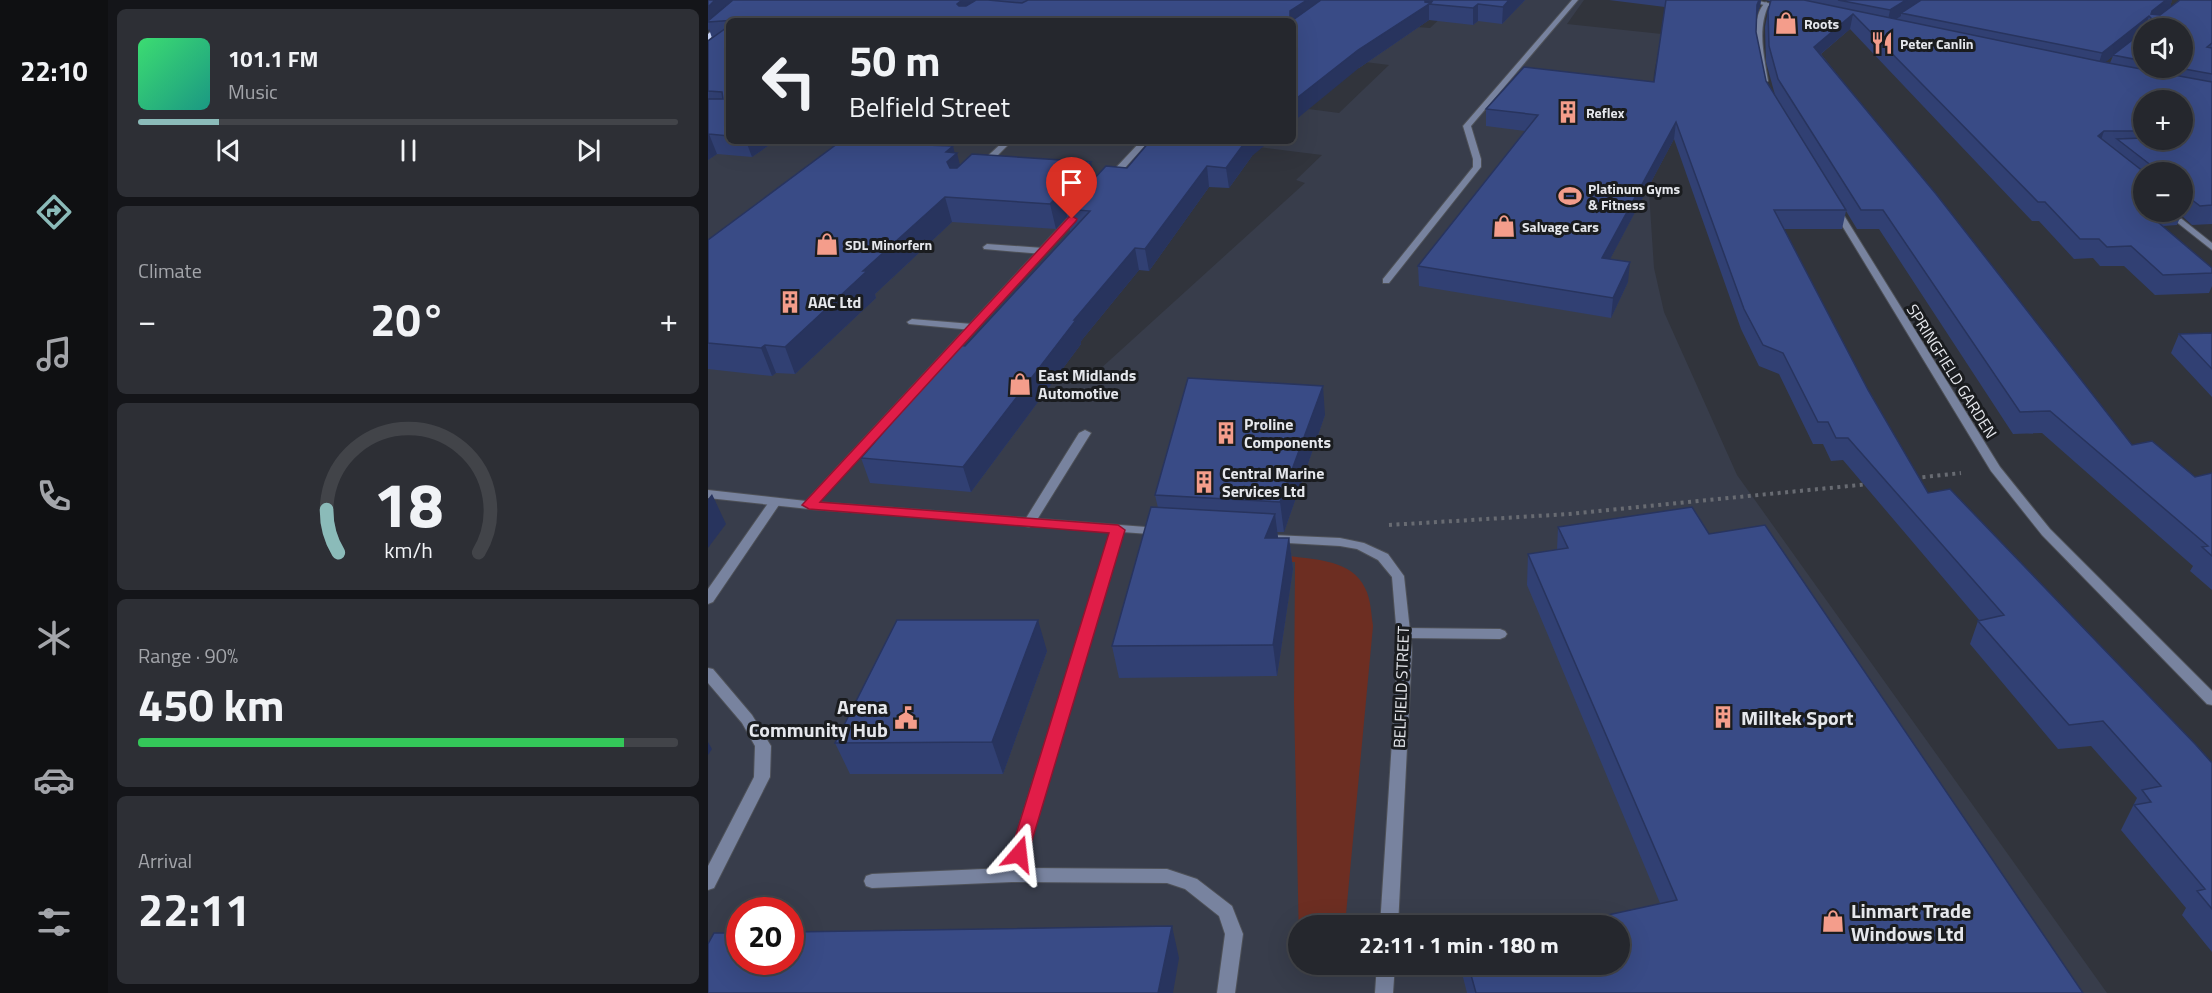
<!DOCTYPE html>
<html lang="en">
<head>
<meta charset="utf-8">
<style>
  :root { --surface:#25272d; --page:#2d2f35; --text:#f1f3f6; --muted:#a3a5aa; --line:#424449; --accent:#8bbbb9 }
  body { margin:0; font-family:"Titillium Web",sans-serif; background:var(--page); color:var(--text); height:100vh; display:flex; flex-direction:column; font-size:22px; white-space:nowrap }
  * { box-sizing:border-box; margin:0 }
  p { font-size:20px; color:var(--muted) }
  .icon { flex:none; width:33px; height:33px; fill:none; stroke:currentColor; stroke-width:2; stroke-linecap:round; stroke-linejoin:round }
  .map { position:relative; flex:1; overflow:hidden }
  .drawer { display:flex; flex-direction:column; gap:9px; padding:9px; background:#141519; width:600px }
  .drawer>* { flex:none }
  .top-card { position:absolute; left:18px; top:18px; width:570px; height:126px; border-radius:9px; box-shadow:0 6px 24px #0002,0 0 0 2px var(--line); background:#25272d; color:var(--text); overflow:hidden }
  .tools { position:absolute; left:1425px; top:18px; display:grid; gap:12px }
  .tools a { display:grid; place-items:center; width:60px; height:60px; border-radius:50%; background:var(--surface); box-shadow:0 6px 24px #0002,0 0 0 2px var(--line); font-size:30px }
  .speed { position:absolute; left:18px; top:897px; display:flex; gap:12px; font-size:30px; font-weight:700; text-align:center }
  .speed>* { display:grid; place-content:center; width:78px; height:78px; border-radius:50%; background:var(--surface); box-shadow:0 6px 24px #0002,0 0 0 2px var(--line); line-height:1 }
  .speed .limit { border:9px solid #d22; background:#fff; color:#111 }
  .pin { position:absolute; display:grid; place-items:center; width:51px; height:51px; color:#fff; margin:-62px -26px; border-radius:50% 50% 50% 0; rotate:-45deg; box-shadow:0 0 6px #0007 }
  .pin .icon { rotate:45deg }
  .me { position:absolute; width:66px; margin:-33px; rotate:17deg; stroke-linejoin:round; filter:drop-shadow(0 0 4px #0008) }
  .turn { display:flex; align-items:center; gap:21px; height:126px; padding:0 24px; font-size:27px }
  .turn .icon { width:78px; height:78px; stroke-width:2.5 }
  .turn b { display:block; font-size:42px; line-height:51px }
  .big { font-size:45px; font-weight:700; line-height:1.1 }
  .drawer .tile { flex:1; display:flex; flex-direction:column; justify-content:center; gap:9px; min-width:0; padding:0 21px; border-radius:9px; background:var(--page) }
  .drawer .dial { align-items:center; gap:0 }
  .dial svg { height:156px; overflow:visible; fill:none; stroke:var(--line); stroke-width:7; stroke-linecap:round; text-anchor:middle }
  .dial text { fill:var(--text); stroke:none }
  .song { display:flex; align-items:center; gap:18px }
  .cover { width:72px; height:72px; border-radius:9px; background:linear-gradient(135deg,hsl(140 70% 55%),hsl(170 70% 35%)) }
  .played { height:6px; border-radius:3px; background:linear-gradient(90deg,var(--accent) 15%,var(--line) 15%) }
  .keys { display:flex; justify-content:space-around; direction:ltr }
  .heat { display:flex; justify-content:space-between; align-items:center; font-size:33px; direction:ltr }
  .charge { height:9px; border-radius:4px; background:linear-gradient(90deg,#34c759 90%,var(--line) 0) }
  .trip { position:absolute; left:580px; top:915px; width:342px; height:60px; border-radius:30px; background:var(--surface); box-shadow:0 6px 24px #0002,0 0 0 2px var(--line); font-weight:700; line-height:60px; text-align:center }
  main { display:flex; flex:1; min-height:0 }
  .tab-bar { display:flex; flex-direction:column; width:108px; justify-content:space-around; align-items:center; background:#0f1012; color:var(--muted) }
  .tab-bar .icon { width:42px; height:42px }
  .tab-bar .current { color:var(--accent) }
  .tab-bar b { font-size:27px; color:var(--text) }
  .map>svg:first-child { display:block }
</style>
</head>
<body>
<main>
<nav class="tab-bar">
<b>22:10</b>
<svg class="icon current" aria-label="directions" viewBox="0 0 24 24"><path d="M12 3l9 9-9 9-9-9zM9 14v-3h6M13 9l2 2-2 2"/></svg>
<svg class="icon" aria-label="music" viewBox="0 0 24 24"><path d="M9 18V5l10-2v13"/><circle cx="6" cy="18" r="3"/><circle cx="16" cy="16" r="3"/></svg>
<svg class="icon" aria-label="phone" viewBox="0 0 24 24"><path d="M5 4h4l2 5-3 2q2 4 5 5l2-3 5 2v4C11 20 4 13 5 4z"/></svg>
<svg class="icon" aria-label="climate" viewBox="0 0 24 24"><path d="M12 3v18M4 7l16 10M4 17L20 7"/></svg>
<svg class="icon" aria-label="car" viewBox="0 0 24 24"><path d="M5 17H2v-5l4-1 3-4h7l3 4 3 1v5h-3M9 17h6M6 11h13"/><circle cx="7" cy="17" r="2"/><circle cx="17" cy="17" r="2"/></svg>
<svg class="icon" aria-label="filters" viewBox="0 0 24 24"><path d="M4 7h16M4 17h16"/><circle cx="9" cy="7" r="2"/><circle cx="15" cy="17" r="2"/></svg>
</nav>
<section class="drawer">
<div class="tile">
<div class="song"><i class="cover"></i><div><b>101.1 FM</b><p>Music</p></div></div>
<div class="played"></div>
<div class="keys"><svg class="icon" aria-label="previous" viewBox="0 0 24 24"><path d="M18 5L8 12l10 7zM5 5v14"/></svg><svg class="icon" aria-label="pause" viewBox="0 0 24 24"><path d="M8 5v14M16 5v14"/></svg><svg class="icon" aria-label="next" viewBox="0 0 24 24"><path d="M6 5l10 7-10 7zM19 5v14"/></svg></div>
</div>
<div class="tile"><p>Climate</p>
<div class="heat"><a>−</a><b class="big">20°</b><a>+</a></div>
</div>
<div class="tile dial"><svg viewBox="0 0 100 80">
<path d="M14 69A42 42 0 1 1 86 69"/>
<path d="M14 69A42 42 0 0 1 8 47" stroke="#8bbbb9"/>
<text x="50" y="56" font-size="32" font-weight="700">18</text>
<text x="50" y="72" font-size="11">km/h</text>
</svg></div>
<div class="tile"><p>Range · 90%</p><b class="big">450 km</b><div class="charge"></div></div>
<div class="tile"><p>Arrival</p><b class="big">22:11</b></div>
</section>
<div class="map">
<svg width="1504" height="993" viewBox="0 0 1504 993">
  <rect width="100%" height="100%" fill="#31343c"/>
  <path fill="#383d4b" fill-rule="evenodd" d="M91 0H643L616 20 722 28 752 0H876L859 24 954 34 946 73 939 161 946 268 956 312 1029 475 1399 993H0V61L21 141H458L255 369 380 380 597 183 588 180 614 155 503 141H585V107L631 113 681 65 585 53V21ZM32 910H82V962H32ZM591 926H912V964H591Z"/>
  <path fill="#6d2e22" d="M582 556C609 560 644 560 657 588 663 599 663 614 665 626L637 925 591 926V941L586 702 587 562H582Z"/>
  <g fill="none" stroke-linecap="round" stroke-linejoin="round">
    <g stroke="#4e5158" stroke-width="2">
      <path id="service" d="M864 0H870L763 126 773 159V167L681 283H675V279L765 167V159L755 126Z
        M296 141H304L278 167H272V163Z
        M279 244 335 248 339 251 335 254 276 249 275 247Z
        M204 319 264 324 269 327 264 330 201 324 199 322Z
        M377 430 383 433 327 523 321 527 317 526 315 523 371 433Z
        M67 498 73 502 5 602 0 604V589L63 499Z
        M409 526 415 530 314 868 459 869 489 879 524 906 535 934 527 993H509L517 934 511 916 477 889 459 883 304 882 164 888 158 886 156 881 158 876 164 874 298 868 403 530Z
        M696 628 792 629 797 631 799 634 797 637 792 639 696 638 691 636 689 633 691 630Z
        M0 668 5 669 44 715 63 746 62 777 6 888 0 890V866L46 777 47 746 34 723 0 683Z"/>
    </g>
    <g stroke="#4e5158" stroke-width="2">
      <path id="minor" d="M1058 2 1061 4C1049 29 1056 55 1060 81L1057 83 1054 81C1051 61 1040 17 1058 2Z
        M433 141H441L406 180H400V176Z
        M1128 206 1132 209 1292 467 1342 529 1504 691V705L1499 704 1334 535 1283 471 1124 209Z
        M370 209 373 210V214L110 502 451 528 457 532 455 535 101 509 0 498V490L98 501 367 210Z
        M1456 212H1465L1504 243V250Z
        M565 535 632 538 656 543 680 554 696 576 704 649 690 926H672L690 649 684 577 670 560 649 549 632 546 561 542 559 539 561 536Z
        M669 964H687L685 993H667Z"/>
    </g>
    <g stroke="#4e5158" stroke-width="2">
      <path id="tertiary" d="M1035 0H1047L1080 8 1077 10Z"/>
    </g>
    <g stroke="#4e5158" stroke-width="2">
      <path id="primary" d="M31 0H39L28 17 0 40V34L22 13Z"/>
    </g>
    <path stroke="#686b72" stroke-width="4" stroke-dasharray="3 4.5" stroke-linecap="butt" d="M1207 478 1253 473
      M681 525 861 514 1161 484"/>
    <use href="#service" fill="#78839f" fill-rule="evenodd"/>
    <use href="#minor" fill="#78839f" fill-rule="evenodd"/>
    <use href="#tertiary" fill="#78839f" fill-rule="evenodd"/>
    <use href="#primary" fill="#c5d2f6" fill-rule="evenodd"/>
  </g>
  <path fill="#314073" fill-rule="evenodd" d="M0 0H817L794 24 770 21 765 25 721 20 651 68 585 21H21V141H67L44 157 9 154 0 160V41L4 38 1 29 0 31Z
    M901 0H1053L1052 6 1049 15 1048 32 1058 81 1067 95 1058 62 1057 27 1062 1 1057 0H1471H1464L1462 7 1504 0V224L1484 225 1473 215 1469 225 1455 226 1504 268V286L1501 293 1447 295 1416 266H1392L1385 258 1366 259 1331 221H1324L1142 29 1113 54 1424 445 1487 477 1504 473V590L1482 571 1485 566 1334 433 1305 434 1171 229H1149L1138 211 1134 229H1076L1160 390 1220 493 1504 763V952L1474 915 1478 908 1413 830 1429 798 1383 746 1350 749 1262 644 1270 621 1271 620 1135 460 1123 461 1115 444H1105L1071 374 1051 366 1033 329 966 139 902 259 920 282 903 318 711 286 710 266 817 131 778 126V109L946 82 957 7ZM1436 28H1474V68H1436ZM1405 56 1402 63 1397 62ZM1436 100 1474 140H1436ZM1436 172H1474V212H1436Z
    M133 141H196L197 144 247 153 252 165 387 179 419 168 544 156 521 188 501 187 441 271 431 270 373 341V344L263 492 162 483 153 458 364 231H362L359 217 348 229 244 222 167 294 168 298 87 374 68 373 64 376 0 369V240Z
    M1504 333V397L1463 353 1471 334Z
    M617 415 576 532H569L570 538H581L585 569 569 676 411 678 404 646 450 508 447 495Z
    M850 527 1001 534 1375 993H759L755 977V964H912L952 903 819 585 820 554 849 550Z
    M339 651 295 774H142L127 743Z"/>
  <path fill="#28345e" d="M7 0H29L0 22V7Z
    M254 0H281L253 21 249 4Z
    M599 0H625L582 21V11Z
    M717 0H728L721 4V20L651 68 585 122V101L650 50Z
    M801 0H817L794 24 795 7Z
    M1051 0H1053L1052 6 1047 20 1049 5Z
    M1198 0H1217L1193 13V16L1179 25 1182 10Z
    M1458 0H1464L1462 7 1443 23 1444 11Z
    M770 4V21L765 25V8Z
    M1145 14 1142 29 1103 62 1106 47Z
    M1441 16 1437 28H1436V31L1389 69 1394 53Z
    M968 122 966 139 892 278 894 258Z
    M1396 131 1390 149V136Z
    M1 134 9 154 0 160V135Z
    M38 141H67L44 157Z
    M538 141H562L544 156 521 188 518 168Z
    M245 146 247 154 249 153 255 177 246 186 239 162 238 152Z
    M383 162 388 186 358 209 359 217 348 229 342 204Z
    M499 166 501 187 441 271 437 249Z
    M237 197 244 222 167 294 168 298 87 374 77 347 155 271Z
    M427 248 431 270 373 341V344L263 492 255 467 366 320Z
    M922 262 920 282 903 318 905 298Z
    M57 345 68 373 64 376 53 348Z
    M615 386 617 415 576 532 572 502Z
    M4 494 18 524 0 548V499Z
    M567 514 571 545 557 538Z
    M581 538 585 569 569 676 565 645Z
    M330 620 339 651 295 774 284 742Z
    M0 742 4 749 0 755Z
    M464 926 471 958 465 993H450Z"/>
  <path fill="#394b86" stroke="#28345e" stroke-width="1.5" d="M0 0H7L0 7Z
    M25 0H254L249 4 251 6H258L268 0H280L314 3 320 0H599L582 11V19L585 20 613 0H717V2L723 3 725 0H801L795 7 770 4 765 8 721 4 650 50 585 101V21H28L29 20 0 22V21Z
    M958 0H1051L1049 5 1048 32 1058 81 1138 210H1066L1160 390 1220 493 1242 489 1488 745 1504 763V909L1489 891 1497 889 1426 805 1443 802 1434 790 1453 786 1395 721 1361 725 1270 621 1296 615 1140 438H1128L1120 422H1110L1075 353 1055 345 1036 309 968 122 894 258 922 262 905 298 710 266 830 115 778 109 816 67 946 82Z
    M1063 0H1096L1395 62 1504 82V205L1492 206 1474 192V172H1444V166L1409 139 1435 138 1436 137V140H1474V100H1436V131H1396L1390 136 1436 172V208H1433L1436 210V212H1438L1504 268V273L1455 275 1423 246 1399 247 1391 239H1372L1337 202H1330L1145 14 1106 47 1228 194 1424 445 1444 441 1487 477 1504 473V556L1494 547 1500 546 1342 411 1312 412 1175 210H1153L1070 79 1061 46 1060 11Z
    M1130 0H1198L1182 10Z
    M1213 0H1458L1444 11 1443 14 1452 15 1472 0H1504V43L1499 47 1504 48V74L1471 68H1474V28H1439L1443 25V18L1441 16 1394 53 1193 13Z
    M21 26V136L1 134 0 135V99H15L14 92 0 91V41Z
    M1436 31V61L1405 55Z
    M133 141H194L191 144 245 146 238 152 249 153 239 162 242 168H249L264 154 383 162 342 204 237 197 155 271H159L77 347 57 345 53 348 0 343V240Z
    M442 141H538L518 168 499 166 437 249 427 248 366 320H368L255 467 153 458 251 345 257 346 382 211 358 209 398 166 419 168Z
    M1504 333V369L1471 334Z
    M480 378 615 386 572 502 447 495Z
    M443 507 567 514 557 538H581L565 645 404 646Z
    M984 507 1001 534 1057 525 1375 993H768L760 964H912V926H849L969 900 820 554 860 548 850 527Z
    M189 620H330L284 742 127 743Z
    M464 926 450 993H0V944L6 933H32V962H82V932Z"/>
  <path fill="#e11d48" stroke="#92132f" stroke-width="1.5" d="M364 216 369 219 368 221 112 502 410 525 417 530 320 854 318 859 311 862 304 859 302 854 401 533 101 509 94 505 361 217Z"/>
  <defs>
    <g id="shop-bare" transform="scale(1.8)"><path d="M-5-2.5h2.3a2.7 3.5 0 0 1 5.4 0H5L5.5 6h-11ZM-1.5-2.5h3a1.5 2.3 0 0 0-3 0Z" fill="#f49d8b" stroke="#1a1c1f" stroke-width="2.5" paint-order="stroke"/></g>
    <g id="restaurant-bare" transform="scale(1.8)"><path d="M-5-6h1v4h1v-4h1v4h1v-4h1v5L-1.5 .5V6h-2V.5L-5-1ZM5-6V6H3V1.5H1.5Q1.5-4 5-6Z" fill="#f49d8b" stroke="#1a1c1f" stroke-width="2.5" paint-order="stroke"/></g>
    <g id="building-bare" transform="scale(1.8)"><path d="M-4-6H4V6H1V3H-1V6H-4ZM-2.5-4.3h1.7v1.8h-1.7ZM.8-4.3h1.7v1.8H.8ZM-2.5-1h1.7V.8h-1.7ZM.8-1h1.7V.8H.8Z" fill="#f49d8b" stroke="#1a1c1f" stroke-width="2.5" paint-order="stroke"/></g>
    <g id="stadium-bare" transform="scale(1.8)"><path d="M0-5a6.5 5 0 1 0 0 10a6.5 5 0 1 0 0-10ZM-3.5-1.8h7v3.6h-7Z" fill="#f49d8b" stroke="#1a1c1f" stroke-width="2.5" paint-order="stroke"/></g>
    <g id="civic-bare" transform="scale(1.8)"><path d="M-.6-6.5H3V-4.5H.6V-3L4-1V1h2V6H-6V1h2V-1L-.6-3ZM-1.2 2.5V6h2.4V2.5Z" fill="#f49d8b" stroke="#1a1c1f" stroke-width="2.5" paint-order="stroke"/></g>
  </defs>
  <g fill-rule="evenodd">
    <use href="#shop-bare" x="1078" y="23"/>
    <use href="#restaurant-bare" x="1174" y="43"/>
    <use href="#building-bare" x="860" y="112"/>
    <use href="#stadium-bare" x="862" y="196"/>
    <use href="#shop-bare" x="796" y="226"/>
    <use href="#shop-bare" x="119" y="244"/>
    <use href="#building-bare" x="82" y="302"/>
    <use href="#shop-bare" x="312" y="384"/>
    <use href="#building-bare" x="518" y="433"/>
    <use href="#building-bare" x="496" y="482"/>
    <use href="#building-bare" x="1015" y="717"/>
    <use href="#civic-bare" x="198" y="718"/>
    <use href="#shop-bare" x="1125" y="921"/>
  </g>
  <g text-anchor="middle" dominant-baseline="central" stroke-width="6" stroke-linejoin="round" paint-order="stroke">
    <g font-size="14" font-weight="bold" fill="#e5e7ec" stroke="#1a1c1f" text-anchor="start">
      <text x="1096" y="23">Roots</text>
      <text x="1192" y="43">Peter Canlin</text>
      <text x="878" y="112">Reflex</text>
      <text x="880" y="188">Platinum Gyms<tspan x="880" dy="16">&amp; Fitness</tspan></text>
      <text x="814" y="226">Salvage Cars</text>
      <text x="137" y="244">SDL Minorfern</text>
    </g>
    <g font-size="16" font-weight="bold" fill="#e5e7ec" stroke="#1a1c1f" text-anchor="start">
      <text x="100" y="302">AAC Ltd</text>
      <text x="330" y="375">East Midlands<tspan x="330" dy="18">Automotive</tspan></text>
      <text x="536" y="424">Proline<tspan x="536" dy="18">Components</tspan></text>
      <text x="514" y="473">Central Marine<tspan x="514" dy="18">Services Ltd</tspan></text>
    </g>
    <g font-size="16" fill="#e5e7ec" stroke="#1a1c1f">
      <text transform="translate(1244 371) rotate(58)">SPRINGFIELD GARDEN</text>
      <text transform="translate(693 687) rotate(-88)">BELFIELD STREET</text>
    </g>
    <g font-size="20" font-weight="bold" fill="#e5e7ec" stroke="#1a1c1f" text-anchor="start">
      <text x="180" y="706" text-anchor="end">Arena<tspan x="180" dy="23">Community Hub</tspan></text>
      <text x="1033" y="717">Milltek Sport</text>
      <text x="1143" y="910">Linmart Trade<tspan x="1143" dy="23">Windows Ltd</tspan></text>
    </g>
  </g>
</svg>
<div class="tools">
<a><svg class="icon" aria-label="sound" viewBox="0 0 24 24"><path d="M4 9h4l5-4v14l-5-4H4zM17 9q2 3 0 6"/></svg></a>
<a>+</a>
<a>−</a>
</div>
<div class="speed"><div class="limit">20</div></div>
<div class="pin" style="left:364px;top:219px;background:#d93025"><svg class="icon" aria-label="arrive" viewBox="0 0 24 24"><path d="M6 21V4h12l-3 4 3 4H6"/></svg></div>
<svg class="me" style="left:311px;top:854px" viewBox="-20 -20 40 40"><path d="M0-17L14 15 0 8-14 15z" fill="#e11d48" stroke="#fff" stroke-width="4"/></svg>
<div class="trip">22:11 · 1 min · 180 m</div>
<div class="top-card">
<div class="turn"><svg class="icon" aria-label="left" viewBox="0 0 24 24"><path d="M17 20v-9H6M10 6l-5 5 5 5"/></svg><div><b>50 m</b>Belfield Street</div></div>
</div>
</div>
</main>
</body>
</html>
